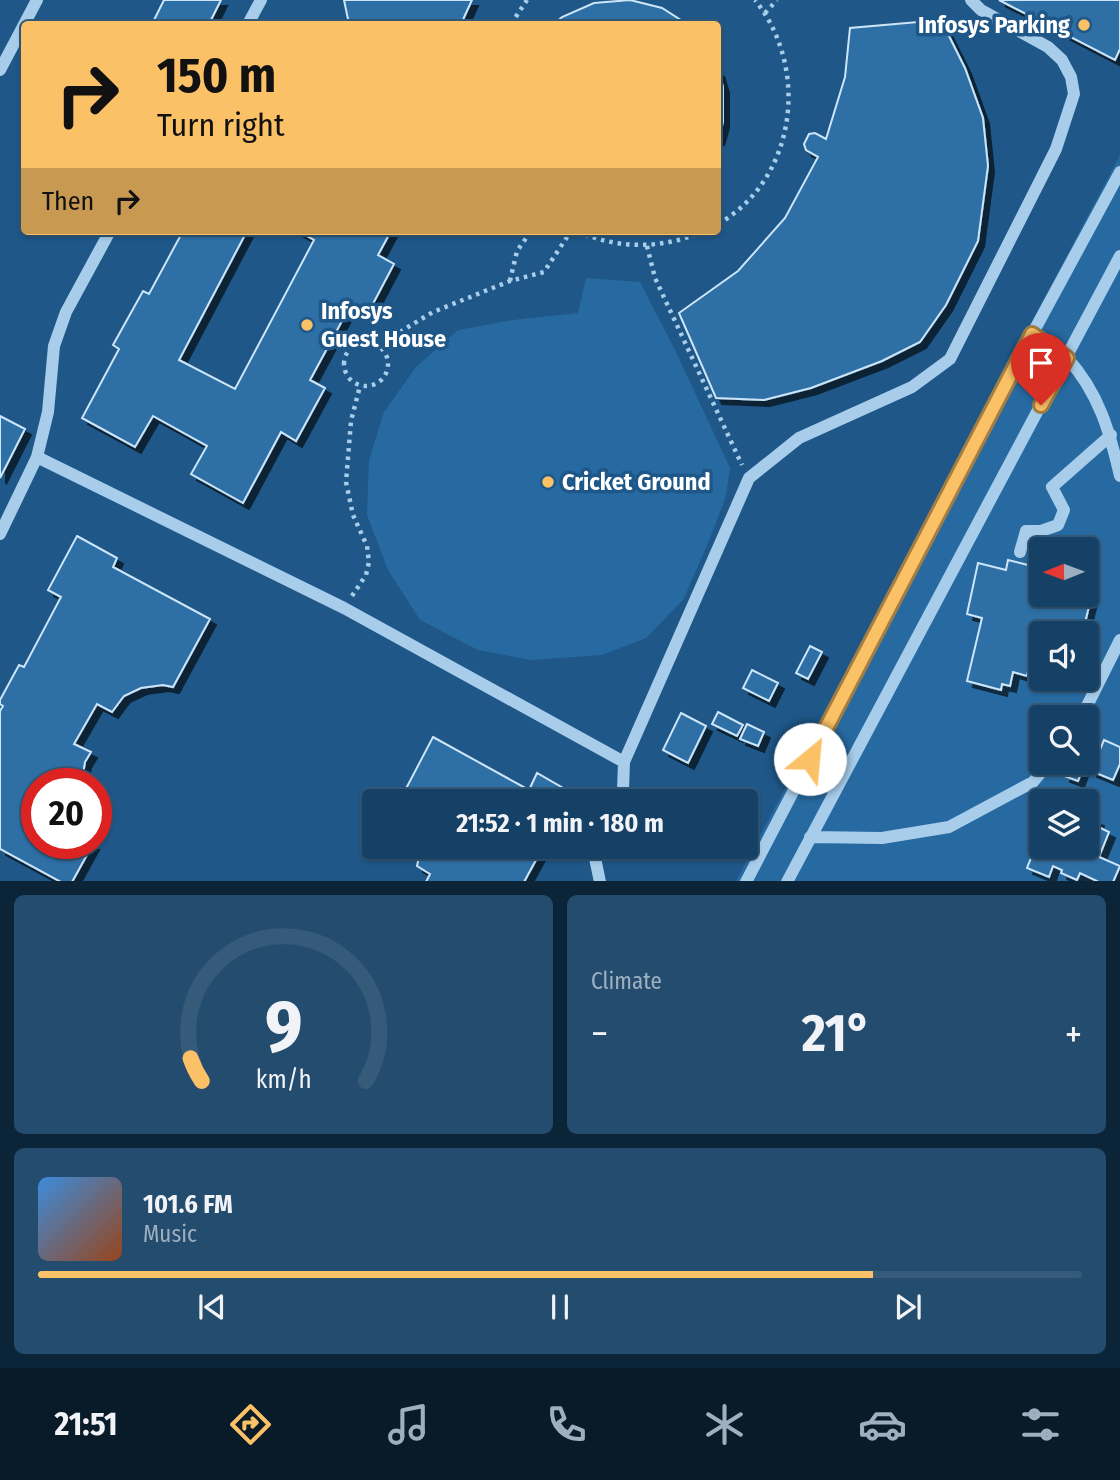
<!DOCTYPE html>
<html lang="en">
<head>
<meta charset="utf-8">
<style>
  :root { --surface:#164166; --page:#234c6f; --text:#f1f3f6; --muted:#9eafbf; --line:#355a7a; --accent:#fbc166 }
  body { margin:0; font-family:"Fira Sans Condensed",sans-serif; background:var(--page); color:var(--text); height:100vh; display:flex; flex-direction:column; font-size:26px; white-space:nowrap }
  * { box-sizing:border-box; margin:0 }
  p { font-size:23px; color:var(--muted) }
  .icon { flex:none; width:38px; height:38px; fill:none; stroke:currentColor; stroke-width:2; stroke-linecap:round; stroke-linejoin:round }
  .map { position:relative; height:881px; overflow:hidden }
  .sheet { display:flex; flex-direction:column; gap:14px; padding:14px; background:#0c2438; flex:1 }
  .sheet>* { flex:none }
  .top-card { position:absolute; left:21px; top:21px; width:700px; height:214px; border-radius:7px; box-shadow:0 2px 5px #0004,0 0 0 2px var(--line); background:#fbc166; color:#111; overflow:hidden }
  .needle { width:46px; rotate:269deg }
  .tools { position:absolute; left:1029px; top:537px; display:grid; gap:14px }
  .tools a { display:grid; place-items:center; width:70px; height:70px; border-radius:7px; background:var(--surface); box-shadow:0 2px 5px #0004,0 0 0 2px var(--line); font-size:35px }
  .speed { position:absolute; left:21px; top:768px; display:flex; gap:14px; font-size:35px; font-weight:700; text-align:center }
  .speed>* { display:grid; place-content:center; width:91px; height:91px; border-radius:50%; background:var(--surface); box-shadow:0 2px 5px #0004,0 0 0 2px var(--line); line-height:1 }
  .speed .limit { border:10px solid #d22; background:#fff; color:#111 }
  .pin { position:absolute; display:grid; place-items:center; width:60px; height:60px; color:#fff; margin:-72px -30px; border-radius:50% 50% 50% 0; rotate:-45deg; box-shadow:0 0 7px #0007 }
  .pin .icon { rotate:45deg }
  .me { position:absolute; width:77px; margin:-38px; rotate:28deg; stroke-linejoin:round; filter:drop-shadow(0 0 5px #0008) }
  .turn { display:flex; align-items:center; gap:24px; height:147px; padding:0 21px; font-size:32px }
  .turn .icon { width:91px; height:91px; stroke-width:2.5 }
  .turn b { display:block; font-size:49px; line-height:60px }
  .then { display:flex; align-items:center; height:66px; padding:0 21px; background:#0003; gap:14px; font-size:26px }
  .big { font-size:52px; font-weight:700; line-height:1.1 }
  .sheet .tile { flex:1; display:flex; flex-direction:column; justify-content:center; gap:10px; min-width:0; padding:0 24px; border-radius:10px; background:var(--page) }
  .sheet .dial { align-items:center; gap:0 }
  .dial svg { height:182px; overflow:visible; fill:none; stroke:var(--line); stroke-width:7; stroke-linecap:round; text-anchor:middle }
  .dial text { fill:var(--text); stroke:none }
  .song { display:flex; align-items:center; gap:21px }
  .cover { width:84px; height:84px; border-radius:10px; background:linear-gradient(135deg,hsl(210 70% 55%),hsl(20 70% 35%)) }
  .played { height:7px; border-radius:4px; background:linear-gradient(90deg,var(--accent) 80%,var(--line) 80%) }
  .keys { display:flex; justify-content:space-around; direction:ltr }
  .heat { display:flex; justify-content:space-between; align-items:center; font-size:38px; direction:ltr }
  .sheet .tiles { flex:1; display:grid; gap:14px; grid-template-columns:1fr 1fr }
  .tile:last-child { grid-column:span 2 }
  .trip { position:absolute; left:362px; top:789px; width:396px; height:70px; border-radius:7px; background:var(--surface); box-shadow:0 2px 5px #0004,0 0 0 2px var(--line); font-weight:700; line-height:70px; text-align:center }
  .dock { display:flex; height:112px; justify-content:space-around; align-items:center; background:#091a29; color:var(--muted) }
  .dock .icon { width:49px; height:49px }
  .dock .current { color:var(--accent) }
  .dock b { font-size:32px; color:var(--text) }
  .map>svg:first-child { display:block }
</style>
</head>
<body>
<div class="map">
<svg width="1120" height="882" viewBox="0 0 1120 882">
  <defs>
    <filter id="shadow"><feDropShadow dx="6" dy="6" stdDeviation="0" flood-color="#0009"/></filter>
  </defs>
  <rect width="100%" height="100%" fill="#1e5788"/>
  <path fill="#276aa1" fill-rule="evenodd" d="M1120 155V881H736ZM1041 550H1087V595H1041ZM1041 634H1087V679H1041ZM1041 718H1087V763H1041ZM1041 802H1087V847H1041Z
    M586 278 640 282 676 352 730 468 726 496 709 541 683 600 646 638 602 655 531 660 478 650 420 620 388 570 367 515 369 460 384 412 416 367 458 330 513 320 578 313Z"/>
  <path fill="#2d6fa6" stroke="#cce5f8" stroke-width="2" filter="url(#shadow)" d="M164 0H221L209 24H152Z
    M344 0H472L461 24H349Z
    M630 0 662 8 687 24H554L562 17 594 3Z
    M999 0H1120V49L1115 60Z
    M941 20 965 68 983 118 988 166 978 241 946 305 920 342 882 361 811 388 764 400 716 398 679 313 738 271 785 218 818 157 806 150 804 144 809 134 815 133 826 139 845 77 850 28Z
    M718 70 723 87V122L718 140Z
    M183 231H247L179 360 235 389 314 240 298 231H391L378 255 394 264 366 317 349 308 310 380 325 388 296 441 281 432 243 503 191 474 207 446 153 416 135 447 82 418 119 349 113 345 143 291 149 294Z
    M0 416 25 429 0 478Z
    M77 536 117 558 113 567 210 619 173 687 163 685 141 688 124 696 112 712 97 704 74 744 91 752 85 762 83 774 85 784H37V844H93L72 882H61L0 849V711L3 706 0 704V700L19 665 24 667 61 597 48 590Z
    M1008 560 1032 566 1030 574 1040 576 1041 595 1092 594 1084 627 1073 625 1071 634H1055L1037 629 1027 676 1013 672 1010 686 1002 684 1001 690 967 681 982 618 967 614 978 563 1006 570Z
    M810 646 822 652 808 679 796 673Z
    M752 670 778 683 769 701 743 688Z
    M718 712 743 725 737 736 712 724Z
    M681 713 706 726 688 763 663 750Z
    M747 724 764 732 758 746 740 739Z
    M433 737 529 790 537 773 577 796 576 802H399Z
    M1104 740 1120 747V764L1113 780 1091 771Z
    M1069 763H1085L1078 781 1064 776Z
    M1057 792 1079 801 1078 802H1054Z
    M96 808 105 820 96 837Z
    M1087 816 1098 820 1096 826 1109 832 1099 857 1120 866 1113 882H1099L1080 873 1077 880 1061 873 1062 870 1053 866 1049 877 1027 868 1041 833V847H1087Z
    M421 847H557L555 851 550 849 549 851 542 849 524 882H426L430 874 417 866Z"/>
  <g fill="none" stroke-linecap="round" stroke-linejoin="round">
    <path stroke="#a7cdeb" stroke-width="4.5" stroke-dasharray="3.5 5" stroke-linecap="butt" d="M765 13 777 0
      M511 24 527 0
      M718 224C797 179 810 68 755 0
      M577 231C619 250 663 249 704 231
      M647 246 655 278 742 465
      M510 281 517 251 531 231
      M344 364a22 22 0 1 1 44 0a22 22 0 1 1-44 0Z
      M378 345 433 312 510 281 544 272 571 231
      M352 596 366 575 369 562 367 546 353 515 346 482 351 421 360 386"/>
    <path stroke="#a7cdeb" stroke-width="12" d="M248 24 261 0
      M0 70 37 0
      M1032 334C1044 342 1059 349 1068 359 1099 393 1110 433 1120 476
      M37 457 344 608 624 762
      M0 534 37 457 48 412 54 346 66 312 110 231
      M1020 552 1026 531H1041L1058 525 1064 510 1052 487 1111 435
      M1081 718 1120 640
      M617 802 623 790 624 762 749 478 799 438 912 387 950 359 1056 149 1074 94 1071 77 1062 60 1048 47 981 10 971 0
      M810 837 882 838 949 827 1033 782 1049 763
      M596 847 595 858 600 882
      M746 882 1015 366 1120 172
      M787 882 1120 256"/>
  </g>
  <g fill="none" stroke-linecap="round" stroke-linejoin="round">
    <g stroke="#a37d42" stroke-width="18">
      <path id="route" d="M810 759 1032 334 1067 358 1041 405"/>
    </g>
    <use href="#route" stroke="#fbc166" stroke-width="12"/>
  </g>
  <g fill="#fbc166" stroke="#1e5788" stroke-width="2.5">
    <circle cx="1084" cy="25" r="7"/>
    <circle cx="307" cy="325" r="7"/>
    <circle cx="548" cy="482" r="7"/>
  </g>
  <g text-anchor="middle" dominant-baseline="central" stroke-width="7" stroke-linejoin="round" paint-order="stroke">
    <g font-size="24" font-weight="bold" fill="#fff" stroke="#1e5788" text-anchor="start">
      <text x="1070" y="25" text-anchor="end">Infosys Parking</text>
      <text x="321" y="311">Infosys<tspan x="321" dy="28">Guest House</tspan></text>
      <text x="562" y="482">Cricket Ground</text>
    </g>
  </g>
</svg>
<div class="tools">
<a><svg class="needle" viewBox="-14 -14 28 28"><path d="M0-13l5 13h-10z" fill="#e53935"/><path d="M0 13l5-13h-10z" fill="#9eafbf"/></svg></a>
<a><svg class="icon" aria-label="sound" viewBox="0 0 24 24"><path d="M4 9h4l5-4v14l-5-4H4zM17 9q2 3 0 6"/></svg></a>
<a><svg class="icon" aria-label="search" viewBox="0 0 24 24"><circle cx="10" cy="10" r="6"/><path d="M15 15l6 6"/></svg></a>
<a><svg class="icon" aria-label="layers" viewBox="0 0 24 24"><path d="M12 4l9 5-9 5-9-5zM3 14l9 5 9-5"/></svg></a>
</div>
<div class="speed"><div class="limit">20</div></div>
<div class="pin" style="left:1041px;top:405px;background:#d93025"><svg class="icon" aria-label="arrive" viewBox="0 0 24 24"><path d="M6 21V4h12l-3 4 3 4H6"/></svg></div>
<svg class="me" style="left:810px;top:759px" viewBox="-20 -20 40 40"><circle r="19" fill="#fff"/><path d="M0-13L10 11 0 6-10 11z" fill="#fbc166"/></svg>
<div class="trip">21:52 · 1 min · 180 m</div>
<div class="top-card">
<div class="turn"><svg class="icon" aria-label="right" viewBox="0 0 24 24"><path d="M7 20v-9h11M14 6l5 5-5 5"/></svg><div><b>150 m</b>Turn right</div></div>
<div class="then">Then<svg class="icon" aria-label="right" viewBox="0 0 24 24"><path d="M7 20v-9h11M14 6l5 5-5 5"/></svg></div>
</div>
</div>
<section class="sheet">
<div class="tiles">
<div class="tile dial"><svg viewBox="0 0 100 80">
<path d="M14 69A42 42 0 1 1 86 69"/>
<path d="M14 69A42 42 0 0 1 9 59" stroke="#fbc166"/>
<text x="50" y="56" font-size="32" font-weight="700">9</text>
<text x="50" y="72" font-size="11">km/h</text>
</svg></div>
<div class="tile"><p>Climate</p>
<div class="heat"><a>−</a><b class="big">21°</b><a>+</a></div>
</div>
<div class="tile">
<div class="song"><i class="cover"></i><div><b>101.6 FM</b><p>Music</p></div></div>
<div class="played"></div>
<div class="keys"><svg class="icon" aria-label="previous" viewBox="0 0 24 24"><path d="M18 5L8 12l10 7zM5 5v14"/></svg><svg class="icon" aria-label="pause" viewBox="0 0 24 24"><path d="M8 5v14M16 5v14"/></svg><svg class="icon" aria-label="next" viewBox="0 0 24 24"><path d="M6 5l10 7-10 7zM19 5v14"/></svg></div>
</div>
</div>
</section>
<nav class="dock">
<b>21:51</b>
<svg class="icon current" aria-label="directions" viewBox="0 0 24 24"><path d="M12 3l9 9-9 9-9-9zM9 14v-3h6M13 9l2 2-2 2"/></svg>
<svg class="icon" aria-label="music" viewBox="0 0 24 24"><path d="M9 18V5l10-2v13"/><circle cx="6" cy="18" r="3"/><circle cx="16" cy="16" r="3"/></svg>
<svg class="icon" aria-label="phone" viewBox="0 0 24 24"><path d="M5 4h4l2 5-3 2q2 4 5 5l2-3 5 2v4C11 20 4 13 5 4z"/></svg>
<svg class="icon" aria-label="climate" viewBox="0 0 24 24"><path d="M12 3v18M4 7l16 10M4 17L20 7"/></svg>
<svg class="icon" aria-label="car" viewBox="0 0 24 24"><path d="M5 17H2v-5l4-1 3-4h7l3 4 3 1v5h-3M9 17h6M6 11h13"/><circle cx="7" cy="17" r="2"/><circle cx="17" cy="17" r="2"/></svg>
<svg class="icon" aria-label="filters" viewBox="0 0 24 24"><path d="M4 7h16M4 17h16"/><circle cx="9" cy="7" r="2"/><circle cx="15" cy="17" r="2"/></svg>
</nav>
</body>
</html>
